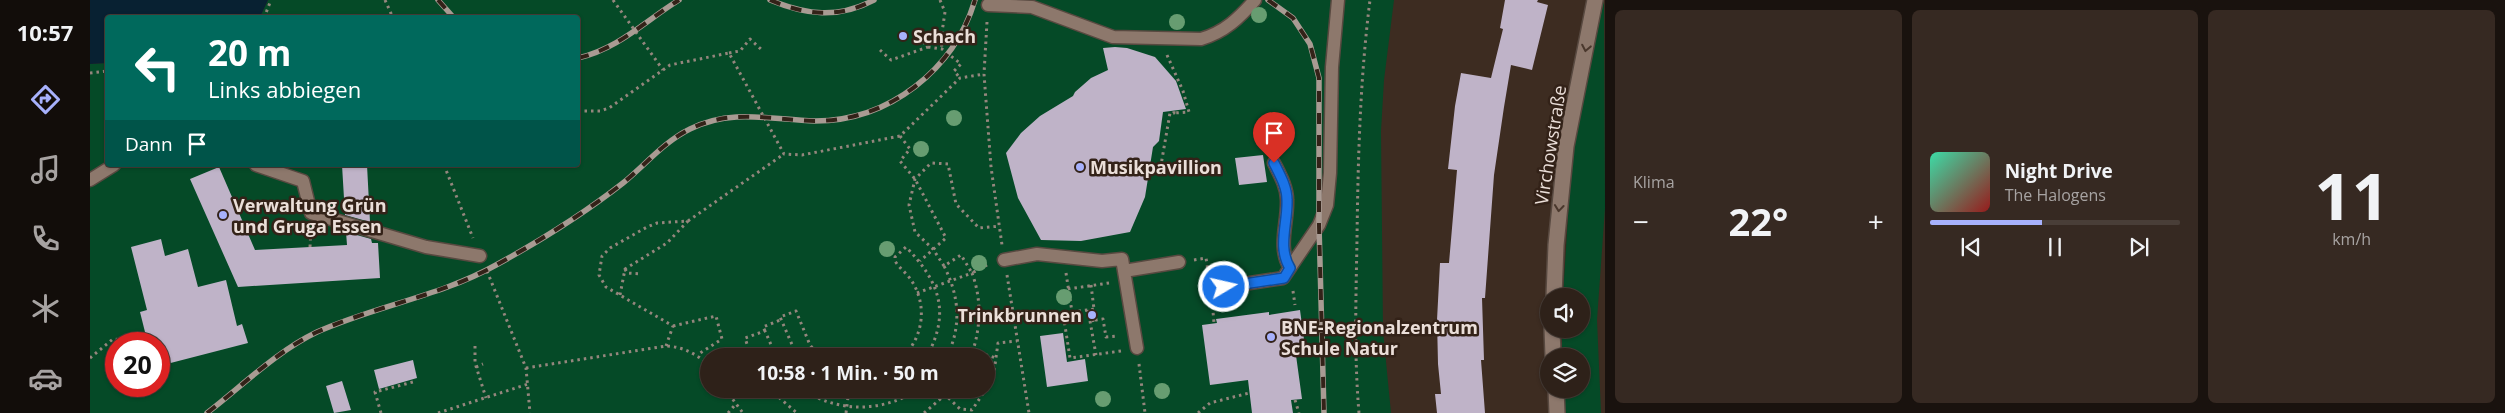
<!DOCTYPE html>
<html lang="de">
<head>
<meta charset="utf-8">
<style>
  :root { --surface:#2e2119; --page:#362922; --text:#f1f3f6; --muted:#a7a3a2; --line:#493e38; --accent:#a7b1fc }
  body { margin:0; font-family:"Open Sans",sans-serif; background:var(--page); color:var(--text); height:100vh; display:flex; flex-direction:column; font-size:19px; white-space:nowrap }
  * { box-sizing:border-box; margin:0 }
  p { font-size:16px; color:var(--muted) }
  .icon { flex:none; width:28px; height:28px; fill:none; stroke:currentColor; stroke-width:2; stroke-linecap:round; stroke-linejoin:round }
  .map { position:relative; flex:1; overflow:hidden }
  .drawer { display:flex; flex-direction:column; gap:10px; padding:10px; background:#19120e; width:900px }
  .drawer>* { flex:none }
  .top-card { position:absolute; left:15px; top:15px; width:475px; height:152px; border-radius:5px; box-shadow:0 1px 4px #0004,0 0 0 1px var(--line); background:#00695c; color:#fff; overflow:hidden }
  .tools { position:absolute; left:1450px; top:288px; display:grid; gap:10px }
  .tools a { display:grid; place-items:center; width:50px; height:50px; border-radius:50%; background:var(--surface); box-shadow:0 1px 4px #0004,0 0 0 1px var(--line); font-size:25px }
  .speed { position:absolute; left:15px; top:332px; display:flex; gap:10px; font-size:25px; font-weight:700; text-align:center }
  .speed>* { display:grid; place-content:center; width:65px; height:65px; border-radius:50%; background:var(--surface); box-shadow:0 1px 4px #0004,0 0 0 1px var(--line); line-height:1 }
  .speed .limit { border:8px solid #d22; background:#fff; color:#111 }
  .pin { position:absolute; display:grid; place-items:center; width:42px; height:42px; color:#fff; margin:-51px -21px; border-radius:50% 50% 50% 0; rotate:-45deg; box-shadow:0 0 5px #0007 }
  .pin .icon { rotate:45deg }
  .me { position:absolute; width:55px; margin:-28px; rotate:81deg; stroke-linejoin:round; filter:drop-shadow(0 0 4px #0008) }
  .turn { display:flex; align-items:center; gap:18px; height:105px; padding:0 20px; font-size:22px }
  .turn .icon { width:65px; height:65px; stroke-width:2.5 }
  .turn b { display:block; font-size:35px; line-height:42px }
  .then { display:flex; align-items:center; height:48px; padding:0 20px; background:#0003; gap:10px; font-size:19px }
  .big { font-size:38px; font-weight:700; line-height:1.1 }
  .drawer .card { flex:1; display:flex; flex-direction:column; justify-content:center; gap:8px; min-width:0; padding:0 18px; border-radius:8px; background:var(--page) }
  .drawer .dial { align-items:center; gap:0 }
  .dial b { font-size:65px; line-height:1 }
  .song { display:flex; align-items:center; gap:15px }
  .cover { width:60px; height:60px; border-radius:8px; background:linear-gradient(135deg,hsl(160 70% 55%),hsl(0 70% 35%)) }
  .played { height:5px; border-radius:2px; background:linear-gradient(90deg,var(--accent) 45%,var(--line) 45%) }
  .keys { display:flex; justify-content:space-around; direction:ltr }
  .heat { display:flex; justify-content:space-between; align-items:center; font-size:28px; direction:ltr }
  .drawer .tiles { flex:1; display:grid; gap:10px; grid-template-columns:repeat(3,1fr) }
  .trip { position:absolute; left:610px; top:348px; width:295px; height:50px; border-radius:25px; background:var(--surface); box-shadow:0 1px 4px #0004,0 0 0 1px var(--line); font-weight:700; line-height:50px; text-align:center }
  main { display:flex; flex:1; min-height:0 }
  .tab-bar { display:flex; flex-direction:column; width:90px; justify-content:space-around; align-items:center; background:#120d0a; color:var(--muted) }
  .tab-bar .icon { width:35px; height:35px }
  .tab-bar .selected { color:var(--accent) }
  .tab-bar b { font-size:22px; color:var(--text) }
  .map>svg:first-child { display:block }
</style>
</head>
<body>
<main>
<nav class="tab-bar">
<b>10:57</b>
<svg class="icon selected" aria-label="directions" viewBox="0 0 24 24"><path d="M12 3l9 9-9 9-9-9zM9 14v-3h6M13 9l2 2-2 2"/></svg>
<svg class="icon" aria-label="music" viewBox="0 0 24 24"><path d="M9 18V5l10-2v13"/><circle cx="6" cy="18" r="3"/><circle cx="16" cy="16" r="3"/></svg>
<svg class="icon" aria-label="phone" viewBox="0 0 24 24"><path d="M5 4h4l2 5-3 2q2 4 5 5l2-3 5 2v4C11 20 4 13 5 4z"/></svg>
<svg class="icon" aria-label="climate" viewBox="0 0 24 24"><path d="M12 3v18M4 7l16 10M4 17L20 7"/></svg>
<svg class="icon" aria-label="car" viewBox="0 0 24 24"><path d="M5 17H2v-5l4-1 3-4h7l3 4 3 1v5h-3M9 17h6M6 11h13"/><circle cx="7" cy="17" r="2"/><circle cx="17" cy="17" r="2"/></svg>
</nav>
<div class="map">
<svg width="1515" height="413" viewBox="0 0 1515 413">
  <rect width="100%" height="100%" fill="#3d2c21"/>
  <path fill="#054a27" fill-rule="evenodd" d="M178 0H1304L1294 80 1291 131 1293 331 1301 413H0V64L17 63 18 165H488V18L170 17ZM26 344H69V386H26ZM619 356H896V389H619Z
    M1514 0 1515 208 1507 320 1511 413H1475L1474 389H1491V356H1472V329H1491V296H1473L1482 153Z"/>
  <path fill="#082132" d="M0 0H178L170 17 18 18 17 63 0 64Z"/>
  <path fill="#bfb3c8" d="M1415 0H1448L1447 2 1458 5 1442 70 1421 65 1414 107 1404 175 1395 298H1392L1394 360H1391L1395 413H1347L1345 394H1351L1348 364 1347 320 1350 263H1359L1367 170 1358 169 1365 106 1371 73 1401 78 1413 29 1410 28Z
    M1025 47 1037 48 1065 57 1086 81 1096 109 1073 112 1069 141 1063 147 1055 197 1040 232 991 241 951 240 928 198 916 153 931 133 950 116 983 96 985 92 1001 78 1018 70 1013 48Z
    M1173 155 1177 182 1149 185 1145 158Z
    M252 165H277L280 222 255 215Z
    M129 167 165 250 257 245 256 232 281 239 282 243H288L290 278 148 287 100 179Z
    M71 239 75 256 98 249 108 287 136 280 147 326 152 324 158 343 69 366V344H64L63 339 57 340 50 312 57 310 41 247Z
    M1210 310 1215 347 1205 348 1212 399 1201 400 1203 413H1162L1158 380 1120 385 1112 325 1127 323 1126 319 1179 312V315Z
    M973 333 977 362 995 359 998 381 957 387 950 336Z
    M323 360 327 378 289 389 284 370Z
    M252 381 261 410 244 413 236 386Z"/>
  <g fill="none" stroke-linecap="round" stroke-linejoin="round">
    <g stroke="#584940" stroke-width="15">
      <path id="lane" d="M898 5 942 7 1023 37 1111 39C1135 32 1149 18 1165 0
        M1184 163C1190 175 1197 187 1197 200 1198 223 1187 247 1200 268
        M166 165 213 181 221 213 336 247 390 256
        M0 180 24 165
        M914 260 947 254 1012 261 1032 259 1047 348
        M1034 271 1089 262
        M1134 287 1193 278 1229 225 1237 205 1240 173 1242 67 1248 0"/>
    </g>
    <g stroke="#584940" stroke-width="18">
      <path id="street" d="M1464 296 1466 245 1476 146 1505 0
        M1462 329 1463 356
        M1466 389 1467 413"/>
    </g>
    <path stroke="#94867d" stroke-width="3" stroke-dasharray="2.5 4" stroke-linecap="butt" d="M295 0 303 18
      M523 0 573 70
      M850 0 855 12 851 39 852 49
      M174 18 181 0
      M897 22 894 74 901 167 912 245
      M838 47 852 49 871 64 864 71 870 78
      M790 50 801 60 838 47 822 30
      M639 53 650 51 660 39 673 51
      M1077 55 1093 91 1099 112 1084 113
      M0 73 18 71
      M488 111H510L519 108 580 65 639 53 694 154 712 155 810 136 870 78 894 74
      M810 136 820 149 810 161 825 179 856 238 830 261
      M1062 164 1071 165 1080 113H1084V110
      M354 165 383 238
      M220 247 221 229
      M1104 260 1116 258 1119 277
      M854 266 843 249 825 232 819 205 825 179 841 163 858 164 866 204 889 228 910 226
      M535 269 537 273 552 274
      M397 271 436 368 440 413
      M976 273 982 312 973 313 980 358 1031 351
      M917 275 939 413
      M1001 285 1004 309
      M978 289 1019 283
      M1203 291 1205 305
      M827 293 882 273C892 300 891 329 881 356
      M530 295 535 269 577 243 598 221
      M1122 300 1124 323
      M998 310 1000 321 1006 320
      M982 312 1004 309 1006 320 1013 319 1016 337 1027 336
      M1000 321 1006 355
      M583 326 626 316 632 339 607 355
      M675 331 673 327 690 320
      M40 344V341L55 333
      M385 346V363L396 398
      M576 346 583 326 516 287 509 275 512 256 520 248 557 227 567 223 598 221 694 154
      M883 351 906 358
      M645 356 659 352
      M661 356 655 338 675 331 686 356
      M707 356 690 317 706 311 720 345 729 356
      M814 356C833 336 837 307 823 283 818 274 810 269 805 261V257L816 247C849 281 861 312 837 356
      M857 356C872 326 869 295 854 266L871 255 882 273 899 264
      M0 358 23 339 40 341
      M1049 364 1055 413
      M386 367 393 364
      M436 368 576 346C594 347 606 354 619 365
      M48 386 49 388
      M896 388 904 372 908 343 927 341
      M635 389 653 413
      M679 389 707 413
      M711 389C749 413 791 413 830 389
      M755 389 772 391 789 389
      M849 389 870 409 882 410 896 389
      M1205 400 1209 413
      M291 413 285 392 323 382
      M348 413 438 384
      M638 413 645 405
      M756 413 759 389
      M834 413 862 389
      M1108 413 1120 403 1159 393
      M1269 413C1264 355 1266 297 1267 239 1268 159 1270 79 1280 0"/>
    <use href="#lane" stroke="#8d786c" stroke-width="12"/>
    <use href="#street" stroke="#8d786c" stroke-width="15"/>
    <g stroke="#a99b93" stroke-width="5.5">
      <path id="rail" d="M348 0 364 18
        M680 0C716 15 748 19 784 0
        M1178 0 1203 18 1220 44 1229 78V225L1234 413
        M488 58C528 49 555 21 589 0
        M117 413C152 386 187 351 227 332 285 306 351 296 406 265 448 242 496 212 533 183 555 165 575 141 600 129 642 108 682 120 725 121 799 121 864 70 885 0"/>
    </g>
    <use href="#rail" stroke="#332218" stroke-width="4" stroke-dasharray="11" stroke-linecap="butt"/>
  </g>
  <g fill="#679d71">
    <circle cx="1169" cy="15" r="8"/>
    <circle cx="1087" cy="22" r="8"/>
    <circle cx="864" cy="118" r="8"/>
    <circle cx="831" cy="149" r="8"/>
    <circle cx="797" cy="249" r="8"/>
    <circle cx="889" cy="263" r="8"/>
    <circle cx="974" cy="297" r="8"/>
    <circle cx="1072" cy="391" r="8"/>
    <circle cx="1013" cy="399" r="8"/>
  </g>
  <defs><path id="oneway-chevron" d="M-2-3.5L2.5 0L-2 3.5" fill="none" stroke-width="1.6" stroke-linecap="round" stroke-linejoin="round" transform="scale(1.25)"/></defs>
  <g stroke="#4a382d">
    <use href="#oneway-chevron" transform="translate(1496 48) rotate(101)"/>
    <use href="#oneway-chevron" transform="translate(1469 208) rotate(96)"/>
  </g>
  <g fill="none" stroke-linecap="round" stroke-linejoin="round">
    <g stroke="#114b97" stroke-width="12">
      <path id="route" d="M1134 287 1194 278 1200 268C1187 247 1198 223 1197 200 1197 187 1190 175 1184 163"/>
    </g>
    <use href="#route" stroke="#1a73e8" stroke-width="9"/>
  </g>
  <g fill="#a7b1fc" stroke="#332218" stroke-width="2">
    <circle cx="813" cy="36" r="5"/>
    <circle cx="990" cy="167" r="5"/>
    <circle cx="133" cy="215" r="5"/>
    <circle cx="1002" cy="315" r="5"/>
    <circle cx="1181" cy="337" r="5"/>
  </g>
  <g text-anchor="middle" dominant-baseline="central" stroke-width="5" stroke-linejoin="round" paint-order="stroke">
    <g font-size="18" font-weight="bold" fill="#ebdfd9" stroke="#332218" text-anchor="start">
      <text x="823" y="36">Schach</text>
      <text x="1000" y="167">Musikpavillion</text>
      <text x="143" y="205">Verwaltung Grün<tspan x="143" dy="21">und Gruga Essen</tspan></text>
      <text x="992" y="315" text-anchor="end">Trinkbrunnen</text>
      <text x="1191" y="327">BNE-Regionalzentrum<tspan x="1191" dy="21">Schule Natur</tspan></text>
    </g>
    <g font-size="18" fill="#ebdfd9" stroke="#332218">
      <text transform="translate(1460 145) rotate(-81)">Virchowstraße</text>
    </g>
  </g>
</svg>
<div class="tools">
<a><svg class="icon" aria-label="sound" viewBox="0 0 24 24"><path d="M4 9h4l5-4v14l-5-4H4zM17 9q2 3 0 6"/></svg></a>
<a><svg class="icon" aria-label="layers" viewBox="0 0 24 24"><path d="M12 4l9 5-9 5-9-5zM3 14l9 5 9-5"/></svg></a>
</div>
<div class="speed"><div class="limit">20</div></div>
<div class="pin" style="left:1184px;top:163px;background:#d93025"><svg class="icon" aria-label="arrive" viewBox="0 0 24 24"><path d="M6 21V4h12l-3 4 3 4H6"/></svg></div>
<svg class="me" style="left:1134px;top:287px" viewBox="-20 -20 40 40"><circle r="17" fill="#1a73e8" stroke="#fff" stroke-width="3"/><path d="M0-11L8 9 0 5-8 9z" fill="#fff"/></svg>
<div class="trip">10:58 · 1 Min. · 50 m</div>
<div class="top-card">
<div class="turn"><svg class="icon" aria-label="left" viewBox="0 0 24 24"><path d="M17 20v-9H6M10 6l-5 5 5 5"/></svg><div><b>20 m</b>Links abbiegen</div></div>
<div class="then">Dann<svg class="icon" aria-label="arrive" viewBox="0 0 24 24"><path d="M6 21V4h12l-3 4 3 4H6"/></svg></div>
</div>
</div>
<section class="drawer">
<div class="tiles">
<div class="card"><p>Klima</p>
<div class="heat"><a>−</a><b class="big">22°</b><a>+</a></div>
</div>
<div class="card">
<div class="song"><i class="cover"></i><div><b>Night Drive</b><p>The Halogens</p></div></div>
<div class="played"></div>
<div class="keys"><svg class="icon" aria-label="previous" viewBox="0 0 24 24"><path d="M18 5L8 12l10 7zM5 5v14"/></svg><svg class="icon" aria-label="pause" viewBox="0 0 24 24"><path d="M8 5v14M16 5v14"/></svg><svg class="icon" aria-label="next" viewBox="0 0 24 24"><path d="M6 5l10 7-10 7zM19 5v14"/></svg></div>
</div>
<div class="card dial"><b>11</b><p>km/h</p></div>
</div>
</section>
</main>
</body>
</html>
